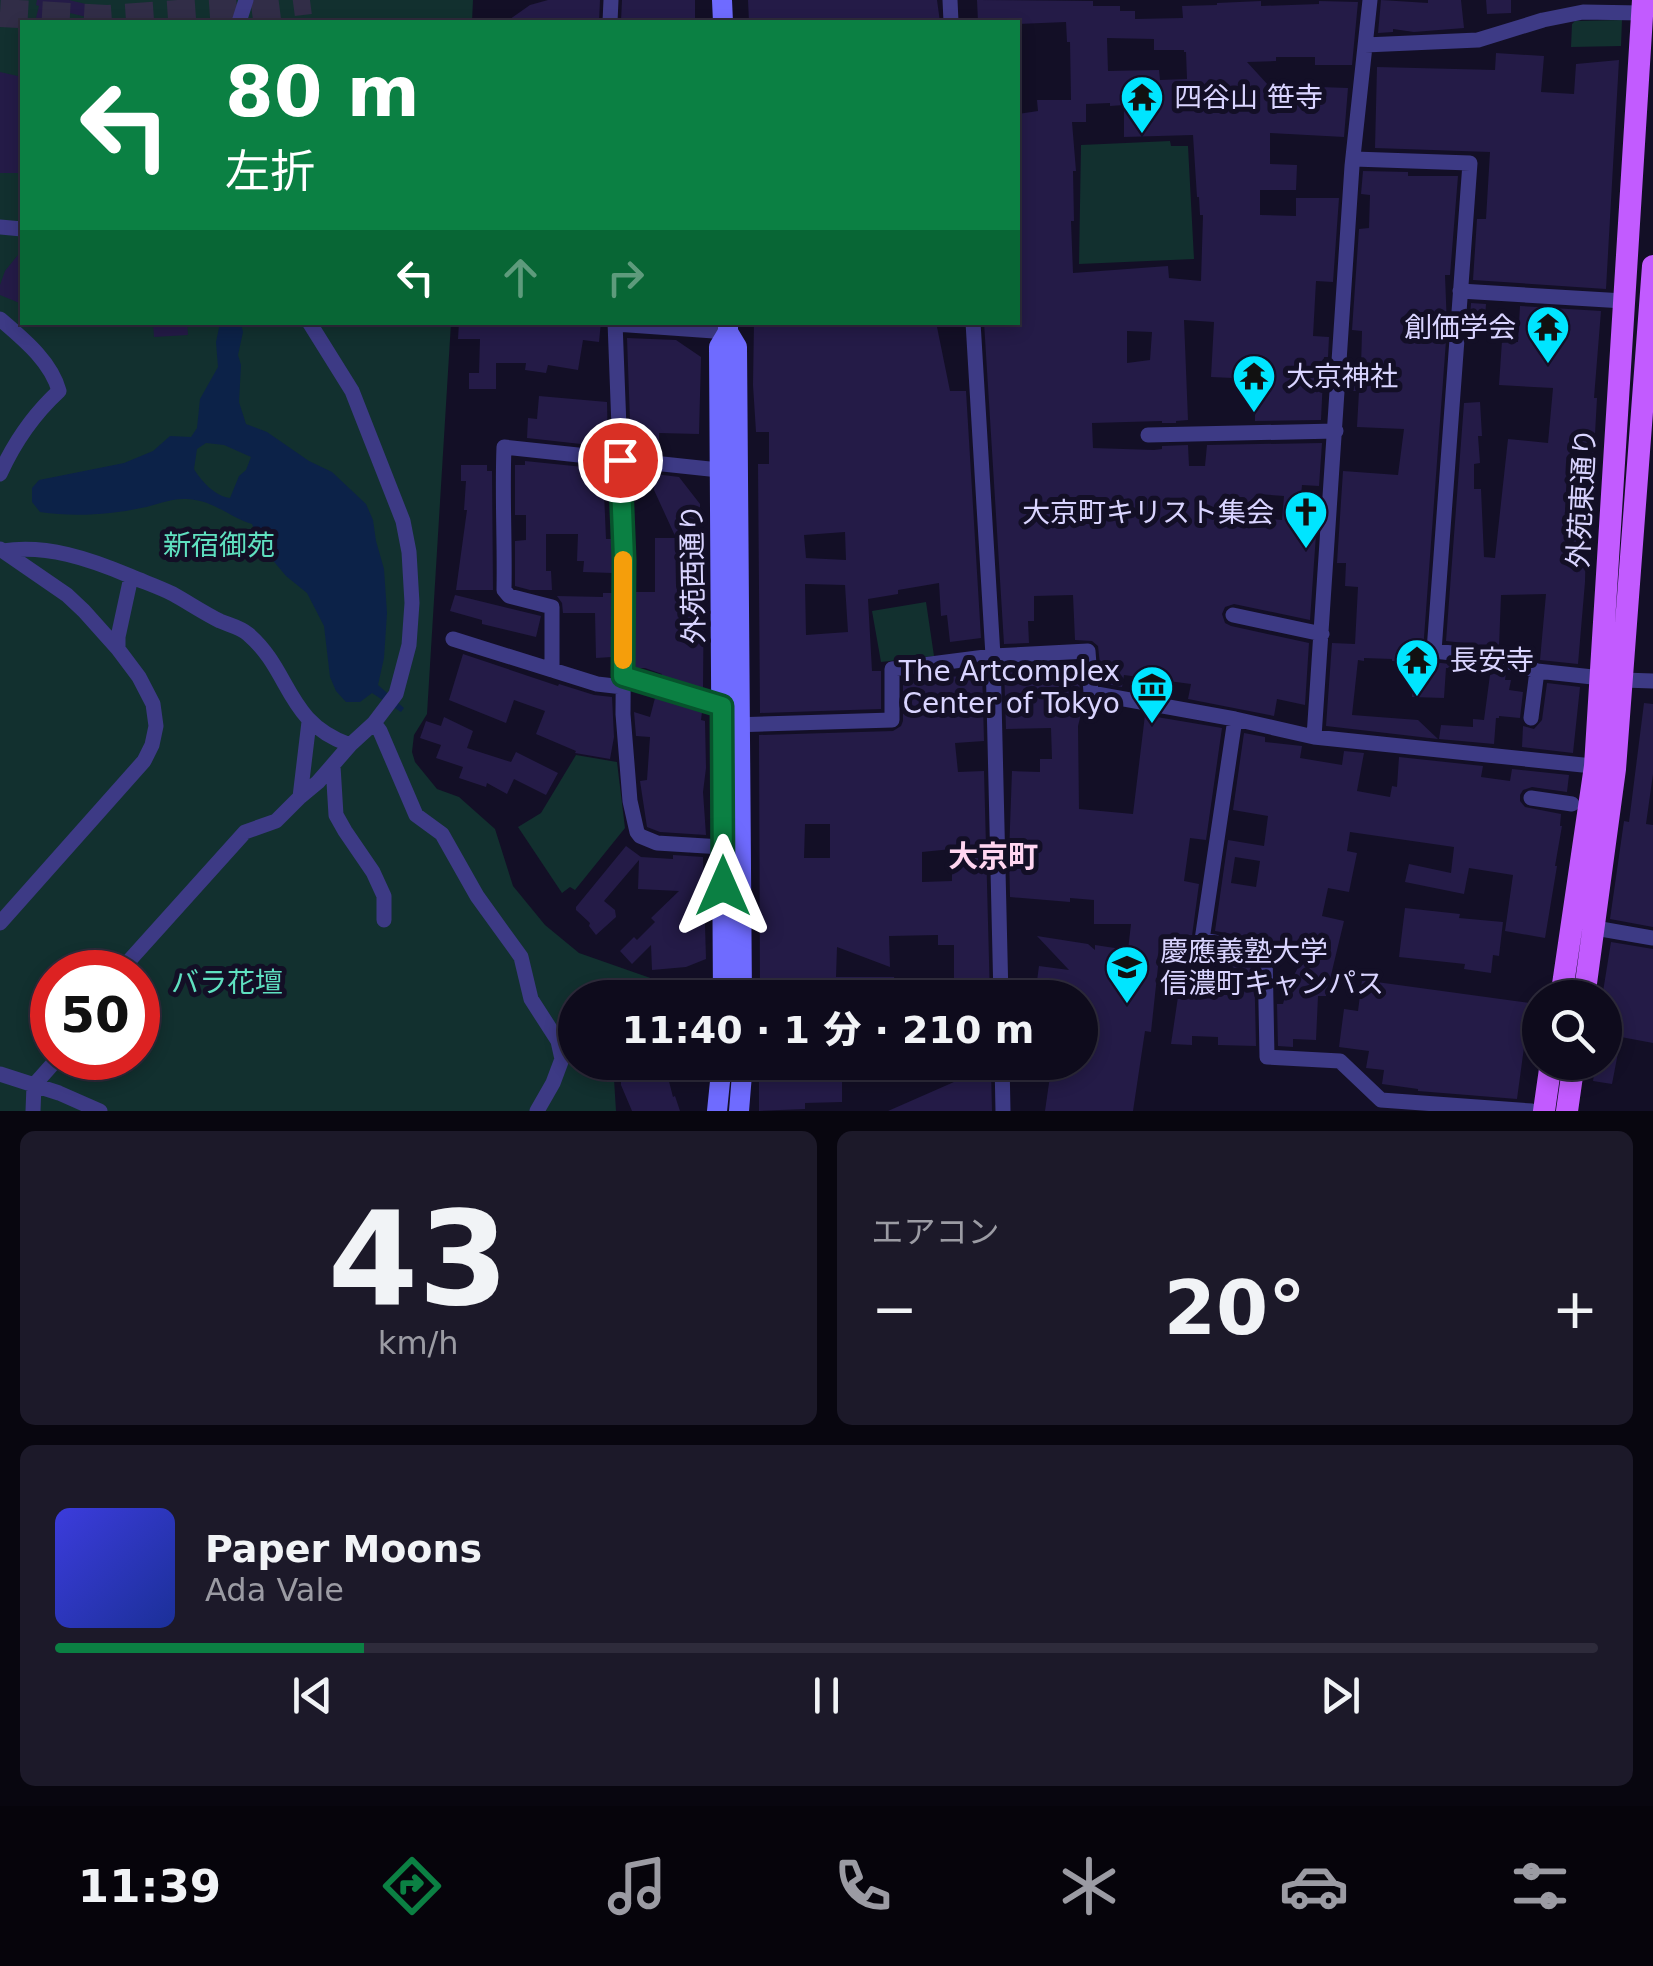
<!DOCTYPE html>
<html lang="ja">
<head>
<meta charset="utf-8">
<style>
  :root { --surface:#0e0b1c; --page:#1c1929; --text:#f1f3f6; --muted:#9b9ba3; --line:#2e2b3b; --accent:#0b8043 }
  body { margin:0; font-family:"DejaVu Sans","Noto Sans JP",sans-serif; background:var(--page); color:var(--text); height:100vh; display:flex; flex-direction:column; font-size:38px; white-space:nowrap }
  * { box-sizing:border-box; margin:0 }
  p { font-size:32px; color:var(--muted) }
  .icon { flex:none; width:55px; height:55px; fill:none; stroke:currentColor; stroke-width:2; stroke-linecap:round; stroke-linejoin:round }
  .map { position:relative; height:1111px; overflow:hidden }
  .details { display:flex; flex-direction:column; gap:20px; padding:20px; background:#08060f; flex:1 }
  .details>* { flex:none }
  .hud { position:absolute; left:20px; top:20px; width:1000px; height:305px; border-radius:0px; box-shadow:0 5px 15px #0003,0 0 0 2px var(--line); background:#0b8043; color:#fff; overflow:hidden }
  .fabs { position:absolute; left:1522px; top:980px; display:grid; gap:20px }
  .fabs a { display:grid; place-items:center; width:100px; height:100px; border-radius:50%; background:var(--surface); box-shadow:0 5px 15px #0003,0 0 0 2px var(--line); font-size:50px }
  .speed { position:absolute; left:30px; top:950px; display:flex; gap:20px; font-size:50px; font-weight:700; text-align:center }
  .speed>* { display:grid; place-content:center; width:130px; height:130px; border-radius:50%; background:var(--surface); box-shadow:0 5px 15px #0003,0 0 0 2px var(--line); line-height:1 }
  .speed .limit { border:15px solid #d22; background:#fff; color:#111 }
  .pin { position:absolute; display:grid; place-items:center; width:85px; height:85px; color:#fff; margin:-42px; border:5px solid #fff; border-radius:50%; box-shadow:0 2px 10px #0007 }
  .me { position:absolute; width:110px; margin:-55px; rotate:0deg; stroke-linejoin:round; filter:drop-shadow(0 0 8px #0008) }
  .turn { display:flex; align-items:center; gap:35px; height:210px; padding:0 40px; font-size:45px }
  .turn .icon { width:130px; height:130px; stroke-width:2.5 }
  .turn b { display:block; font-size:70px; line-height:85px }
  .lanes { display:flex; align-items:center; height:95px; padding:0 40px; background:#0003; justify-content:center; gap:50px; direction:ltr }
  .lanes .off { opacity:.35 }
  .big { font-size:75px; font-weight:800; line-height:1.1 }
  .details .tile { flex:1; display:flex; flex-direction:column; justify-content:center; gap:15px; min-width:0; padding:0 35px; border-radius:15px; background:var(--page) }
  .details .dial { align-items:center; gap:0 }
  .dial b { font-size:130px; line-height:1 }
  .song { display:flex; align-items:center; gap:30px }
  .cover { width:120px; height:120px; border-radius:15px; background:linear-gradient(135deg,hsl(240 70% 55%),hsl(230 70% 35%)) }
  .played { height:10px; border-radius:5px; background:linear-gradient(90deg,var(--accent) 20%,var(--line) 20%) }
  .keys { display:flex; justify-content:space-around; direction:ltr }
  .heat { display:flex; justify-content:space-between; align-items:center; font-size:55px; direction:ltr }
  .details .tiles { flex:1; display:grid; gap:20px; grid-template-columns:1fr 1fr }
  .tile:last-child { grid-column:span 2 }
  .trip { position:absolute; left:558px; top:980px; width:540px; height:100px; border-radius:50px; background:var(--surface); box-shadow:0 5px 15px #0003,0 0 0 2px var(--line); font-weight:800; line-height:100px; text-align:center }
  .dock { display:flex; height:160px; justify-content:space-around; align-items:center; background:#06040b; color:var(--muted) }
  .dock .icon { width:70px; height:70px }
  .dock .on { color:var(--accent) }
  .dock b { font-size:45px; color:var(--text) }
  .map>svg:first-child { display:block }
</style>
</head>
<body>
<div class="map">
<svg width="1653" height="1111" viewBox="0 0 1653 1111">
  <rect width="100%" height="100%" fill="#130f26"/>
  <path fill="#12302f" fill-rule="evenodd" d="M0 0H473L472 22H22V322L451 323 427 714 414 735 412 752 415 762 437 789 459 797 495 829 513 886 545 925 579 953 656 980 659 993 650 997 575 998V1062L613 1063 616 1111H0ZM52 972H138V1058H52Z
    M1622 20 1621 46 1571 47 1572 24 1575 21Z
    M1170 141 1171 146H1188L1194 259 1079 264 1081 145Z
    M926 602 934 656 881 662 872 611Z
    M576 755 617 762 625 828 575 890 570 887 562 893 518 827 541 813Z"/>
  <path fill="#0c2248" fill-rule="evenodd" d="M220 323 241 324 243 332 238 355 241 365 239 402 246 424 267 432 309 461 332 472 366 504 373 520 376 541 384 569 387 613 384 658 378 685 404 708 401 712 372 693 360 702H346L336 691 330 677 324 626 307 593 286 576 261 546 252 524C229 517 213 500 187 499 170 498 157 505 141 508 109 515 72 517 40 512L32 502V488L39 480 124 463 153 451 170 436 191 437 197 428 200 399 218 367 216 342ZM206 443 224 445 251 457 246 470 239 476 230 498C215 496 202 482 194 469L197 449Z"/>
  <path fill="#241b47" fill-rule="evenodd" d="M37 0H69L98 7 95 19 53 9 50 22H35L39 6 36 5Z
    M548 0H600L599 22H506L530 5Z
    M622 0H695V22L621 21Z
    M748 0H937L940 22H749Z
    M977 0 1093 1V6H1120V11H1135V19L1183 18 1182 6 1217 5V3L1261 1V6L1319 4V1L1358 2 1352 65H1315V57H1276V61L1247 62 1269 86 1273 98 1319 100 1320 87 1348 88 1344 137 1270 133V164L1297 165 1296 190H1260V215L1296 216V198H1339L1333 282 1316 281 1313 336 1329 337 1328 357H1324L1321 420 1255 421V379L1211 377 1214 322 1184 320 1188 420 1176 421V423H1162V421L1092 423 1093 448 1154 450 1162 449V446L1188 445 1189 466H1205L1207 445 1322 443 1319 486 1302 485 1299 518 1317 520 1310 620 1234 604 1225 607 1222 614 1225 623 1231 626 1309 643 1305 705 1277 699 1274 716 1188 699 1191 684 1124 675 1122 687 1102 683 1098 646 1092 641 1075 640 1073 595 1034 596V621H1028L1029 643 1004 644 984 322H1018V186H1019L1018 114 1038 111 1037 100H1071L1070 42H1067L1066 22 1018 24 978 22ZM1107 38 1154 39V50H1184V52H1186L1187 79 1160 80 1159 70 1108 71ZM1110 103V106L1124 105V137L1193 135 1197 197H1199L1200 215H1203L1201 281 1169 278 1168 266 1073 273 1071 221H1074L1073 171H1076L1072 122H1086V104ZM1127 331 1152 332 1150 360 1127 363ZM1259 494 1284 496 1282 520 1258 518Z
    M1381 0 1428 3V0H1461L1464 28 1414 32 1393 29V32L1378 33Z
    M1486 0H1511V13L1487 14Z
    M1496 53 1544 56 1541 92 1574 94 1576 64 1619 60 1606 289 1473 280 1477 219H1486L1490 152 1375 148 1377 67 1495 70Z
    M0 72 22 77V173H0Z
    M1363 171 1408 172V176H1458L1450 275H1445L1447 327 1423 651 1427 660 1432 662 1495 669 1506 673 1505 680H1511L1509 690 1523 692 1520 718 1499 716V718H1496L1494 744 1439 739 1441 725 1473 727V719L1484 720 1490 675 1474 672V670L1446 668 1444 698 1412 697 1413 662 1392 661V659L1364 658V661L1358 660 1352 715 1418 720 1438 739 1326 726 1332 643 1355 644 1358 587 1345 586 1346 563H1337L1343 471 1398 475 1404 429 1357 427 1359 391H1350V367H1361L1362 331 1352 330 1359 229 1369 228 1370 195 1361 194Z
    M22 250V304L0 295V285L5 271Z
    M1471 303 1486 304 1484 333 1469 332Z
    M1520 306 1601 311 1594 398H1597L1594 452 1593 464 1588 463 1585 582 1578 664 1540 660 1546 594 1501 595 1499 647 1446 641 1464 403 1480 402 1482 436H1478L1480 463 1474 464V489H1481L1484 557 1495 558 1508 439 1548 443 1553 388 1499 385 1502 341 1518 342Z
    M153 322H187L188 335 154 337Z
    M459 322H601L599 342 583 340 578 370 548 365 546 373 525 370 526 363H496V389H469V373H479L480 339H458Z
    M754 322H936L950 391H966L981 638 950 642 947 615 941 616 939 583 898 590V594L868 599 872 671H881V709L760 713 758 464H769V432H756L753 385ZM845 532 846 560 806 558 804 535ZM805 584 845 585 848 632 806 635Z
    M627 338 676 340 701 357 699 434 659 433V452L631 449Z
    M539 396 607 402 608 447 527 438 528 418 537 419Z
    M525 461 603 469 606 539H612L613 573 583 572 584 561H577L578 534H546V571H551L552 590H530L515 586V541L526 540V515H515V465H525Z
    M461 465H487V471H492L493 590H456L467 510H464L466 481H461Z
    M655 474 679 477 700 504V533L685 532V565H704L703 689 661 676 662 674 645 668H635V592H655V538H676L654 490Z
    M603 593H613L612 657 596 658 595 613H563L562 603 557 596 603 597Z
    M455 595 541 616 536 637 482 624V620L450 611Z
    M463 654 558 686 559 684 594 695 612 697 614 737 610 759 575 753 576 751 536 734 545 711 514 700 506 723 449 700Z
    M1078 663 1080 694 1082 700V710L1078 726 1079 809 1133 814 1145 715 1222 728 1206 840 1190 838 1184 881 1199 884 1191 943 1196 949 1211 953 1209 964 1243 963 1244 959 1254 960 1256 1046 1218 1045V1037L1192 1036V1045L1171 1044 1186 943 1161 939 1151 1032 1145 1031 1133 1111H1045L1052 1062H1080V998H1037L1039 982 1037 981 1039 966 1069 970 1037 936 1088 944 1095 950V945L1128 950 1131 924H1094V900L1070 898V902L1010 897 1009 854 1012 771 1040 772V759H1052L1051 728 1006 729 1004 667Z
    M982 669 984 741 955 743 958 772 984 771 990 998H954V945H938V935L889 936 890 967 837 947 836 977H894L899 996 760 998 759 735 893 731 901 726 903 721V679L965 676V671ZM805 824H830V858H804ZM952 849V881L922 882V852Z
    M1547 683 1580 687 1573 753 1522 747 1523 726 1534 729 1542 720Z
    M655 698 702 712 701 720 705 721 706 768 703 792 706 835 660 832 647 827 640 781 647 780 650 737 636 736 634 712 650 717Z
    M1644 703 1653 704V774L1646 824 1653 825V927L1610 919 1624 821 1629 822Z
    M444 717 473 731 467 748 511 762 516 752 558 773 546 795 514 779 507 794 487 783 486 787 459 778 463 767 436 758 441 745 420 738 426 721 441 726Z
    M1244 733 1265 737V742L1302 746 1300 758 1342 765 1344 751 1364 753 1357 791 1390 797 1392 786 1397 787 1399 757 1483 766 1481 777 1510 781 1512 769 1569 775 1567 792 1532 787 1523 790 1520 795V801L1525 807 1561 814 1560 826H1562L1555 866H1557L1545 938 1505 931 1513 875 1469 868 1464 894 1405 882 1409 864 1451 873 1454 847 1350 832 1347 851 1357 853 1349 892 1328 888 1322 916 1344 921 1326 996H1318L1316 1040 1293 1039V1047L1278 1046 1277 1004H1283L1288 986 1306 953 1276 948 1272 942 1267 940 1215 931 1228 840 1264 846 1268 816 1233 810ZM1235 857 1260 861 1256 887 1231 883Z
    M626 846 641 857 673 859V855L703 857 706 959 686 967 652 970 651 945 632 964 620 951 634 937 637 940 655 922 651 918 679 891 638 889 639 860 604 901 615 910 616 917 596 935 589 926 590 923 576 910V907Z
    M1405 908 1460 914 1459 918 1503 922 1499 956 1493 955 1491 973 1464 969 1465 964 1399 957Z
    M1611 942 1653 949V1043L1621 1037 1612 1084 1593 1081 1596 1062H1605V998H1602Z
    M1362 980 1530 1003 1517 1099 1418 1091V1089L1382 1084 1384 1070 1366 1068 1369 1051 1339 1047 1344 1009 1358 1011Z
    M621 1062H664L673 1097 675 1096 680 1111H632L621 1085Z
    M759 1062H954V1073L892 1076 894 1082H842V1102L805 1103V1109L759 1111Z
    M979 1071H991L992 1111H888Z"/>
  <g fill="none" stroke-linecap="round" stroke-linejoin="round">
    <path stroke="#312d47" stroke-width="28" stroke-dasharray="28 14" stroke-linecap="butt" d="M0 13 107 19 234 10 310 0"/>
    <path stroke="#3d3a85" stroke-width="15" d="M950 0 951 22
      M239 22 246 0
      M610 22 611 0
      M1365 45 1478 40 1543 20 1583 12 1642 13
      M1354 159 1470 163 1434 651 1497 658 1537 671 1602 678
      M0 227 22 229
      M1460 291 1624 301
      M0 319C22 338 51 361 59 391 34 414 14 443 0 474
      M309 322 352 391 403 521 409 552 412 603 409 645 396 694 374 723 380 731 416 815 442 834 477 896 521 957 531 999 558 1041 562 1059 553 1083 537 1111
      M615 322 624 559 623 714 630 801 637 832 640 836 657 843 722 847
      M973 322 993 656 1001 998
      M615 324 728 332
      M1148 435 1336 431
      M0 549 67 595 84 611 118 649 139 677 153 704 156 726 152 745 144 761 0 923
      M3 551C46 544 90 559 130 576 144 582 159 587 173 594 189 603 204 613 220 621 229 625 240 627 248 634 292 672 285 722 350 745
      M1233 615 1322 634
      M453 639 597 684 623 687
      M118 649V637L131 577
      M552 670V607L509 596 504 590C505 542 502 495 504 447L719 470
      M623 677 722 706
      M1623 680 1653 681
      M1531 718 1537 671
      M1235 719 1202 940 1265 951 1267 1057 1340 1061 1381 1100 1532 1111
      M732 725 892 720V669L993 656 1088 651 1091 693 1235 719 1314 737 1602 767
      M1314 737 1352 166 1370 0
      M333 766 336 815 345 831 373 872 384 896V920
      M300 797 318 782 350 745 374 723
      M1531 798 1572 804
      M1595 928 1653 938
      M119 972 245 832 276 821 300 797 309 722
      M1002 1062 1003 1111
      M0 1074 59 1093 100 1111
      M33 1111 34 1085 58 1058"/>
    <path stroke="#6f6bff" stroke-width="20" d="M722 0 723 22
      M728 322V332L737 347 742 998
      M723 998 719 347 728 332
      M717 1111 722 1062
      M739 1111 743 1062"/>
    <path stroke="#c25bff" stroke-width="22" d="M1561 998 1595 766 1643 0
      M1584 998 1615 769 1653 266
      M1544 1111 1551 1062
      M1567 1111 1574 1062"/>
  </g>
  <g fill="none" stroke-linecap="round" stroke-linejoin="round">
    <g stroke="#07532c" stroke-width="25">
      <path id="route" d="M620 460 624 559 623 676 722 706 723 886"/>
    </g>
    <use href="#route" stroke="#0b8043" stroke-width="18"/>
    <path stroke="#f59e0b" stroke-width="18" d="M623 660V560"/>
  </g>
  <defs>
    <g id="temple-pin" transform="scale(2.25)"><path d="M0 17L-7.5 6A9.5 9.5 0 1 1 7.5 6Z" fill="#00e5ff" stroke="#130f26"/><path d="M0-6L5-2H3V0L6.5 2.5H4V6H1.5V3h-3V6H-4V2.5H-6.5L-3 0V-2H-5Z" fill="#111"/></g>
    <g id="church-pin" transform="scale(2.25)"><path d="M0 17L-7.5 6A9.5 9.5 0 1 1 7.5 6Z" fill="#00e5ff" stroke="#130f26"/><path d="M-1.2-6h2.4v3.5h3.3v2.4h-3.3V6h-2.4V-.1h-3.3v-2.4h3.3Z" fill="#111"/></g>
    <g id="museum-pin" transform="scale(2.25)"><path d="M0 17L-7.5 6A9.5 9.5 0 1 1 7.5 6Z" fill="#00e5ff" stroke="#130f26"/><path d="M0-6L6-3V-2H-6V-3ZM-5-1h2V3h-2ZM-1-1h2V3h-2ZM3-1h2V3H3ZM-6 4H6V6H-6Z" fill="#111"/></g>
    <g id="university-pin" transform="scale(2.25)"><path d="M0 17L-7.5 6A9.5 9.5 0 1 1 7.5 6Z" fill="#00e5ff" stroke="#130f26"/><path d="M0-5L7-2L0 1L-7-2ZM-4 1L0 2.5L4 1V4Q0 6-4 4Z" fill="#111"/></g>
  </defs>
  <g fill-rule="evenodd">
    <use href="#temple-pin" x="1142" y="97"/>
    <use href="#temple-pin" x="1548" y="327"/>
    <use href="#temple-pin" x="1254" y="376"/>
    <use href="#church-pin" x="1306" y="512"/>
    <use href="#temple-pin" x="1417" y="660"/>
    <use href="#museum-pin" x="1152" y="687"/>
    <use href="#university-pin" x="1127" y="967"/>
  </g>
  <g text-anchor="middle" dominant-baseline="central" stroke-width="10" stroke-linejoin="round" paint-order="stroke">
    <g font-size="28" fill="#d9d4ff" stroke="#130f26" text-anchor="start">
      <text x="1174" y="97">四谷山 笹寺</text>
      <text x="1516" y="327" text-anchor="end">創価学会</text>
      <text x="1286" y="376">大京神社</text>
      <text x="1274" y="512" text-anchor="end">大京町キリスト集会</text>
      <text x="1450" y="660">長安寺</text>
      <text x="1120" y="671" text-anchor="end">The Artcomplex<tspan x="1120" dy="32">Center of Tokyo</tspan></text>
      <text x="1160" y="951">慶應義塾大学<tspan x="1160" dy="32">信濃町キャンパス</tspan></text>
    </g>
    <g font-size="28" fill="#d9d4ff" stroke="#130f26">
      <text transform="translate(1582 498) rotate(-87)">外苑東通り</text>
      <text transform="translate(693 574) rotate(-91)">外苑西通り</text>
    </g>
    <g font-size="28" fill="#5fe0c0" stroke="#130f26">
      <text x="219" y="545">新宿御苑</text>
      <text x="227" y="982">バラ花壇</text>
    </g>
    <g font-size="30" font-weight="bold" fill="#ffd6f0" stroke="#130f26">
      <text x="993" y="856">大京町</text>
    </g>
  </g>
</svg>
<div class="fabs">
<a><svg class="icon" aria-label="search" viewBox="0 0 24 24"><circle cx="10" cy="10" r="6"/><path d="M15 15l6 6"/></svg></a>
</div>
<div class="speed"><div class="limit">50</div></div>
<div class="pin" style="left:620px;top:460px;background:#d93025"><svg class="icon" aria-label="arrive" viewBox="0 0 24 24"><path d="M6 21V4h12l-3 4 3 4H6"/></svg></div>
<svg class="me" style="left:723px;top:886px" viewBox="-20 -20 40 40"><path d="M0-17L14 15 0 8-14 15z" fill="#0b8043" stroke="#fff" stroke-width="4"/></svg>
<div class="trip">11:40 · 1 分 · 210 m</div>
<div class="hud">
<div class="turn"><svg class="icon" aria-label="left" viewBox="0 0 24 24"><path d="M17 20v-9H6M10 6l-5 5 5 5"/></svg><div><b>80 m</b>左折</div></div>
<div class="lanes"><svg class="icon" aria-label="left" viewBox="0 0 24 24"><path d="M17 20v-9H6M10 6l-5 5 5 5"/></svg><svg class="icon off" aria-label="ahead" viewBox="0 0 24 24"><path d="M12 20V5M6 11l6-6 6 6"/></svg><svg class="icon off" aria-label="right" viewBox="0 0 24 24"><path d="M7 20v-9h11M14 6l5 5-5 5"/></svg></div>
</div>
</div>
<section class="details">
<div class="tiles">
<div class="tile dial"><b>43</b><p>km/h</p></div>
<div class="tile"><p>エアコン</p>
<div class="heat"><a>−</a><b class="big">20°</b><a>+</a></div>
</div>
<div class="tile">
<div class="song"><i class="cover"></i><div><b>Paper Moons</b><p>Ada Vale</p></div></div>
<div class="played"></div>
<div class="keys"><svg class="icon" aria-label="previous" viewBox="0 0 24 24"><path d="M18 5L8 12l10 7zM5 5v14"/></svg><svg class="icon" aria-label="pause" viewBox="0 0 24 24"><path d="M8 5v14M16 5v14"/></svg><svg class="icon" aria-label="next" viewBox="0 0 24 24"><path d="M6 5l10 7-10 7zM19 5v14"/></svg></div>
</div>
</div>
</section>
<nav class="dock">
<b>11:39</b>
<svg class="icon on" aria-label="directions" viewBox="0 0 24 24"><path d="M12 3l9 9-9 9-9-9zM9 14v-3h6M13 9l2 2-2 2"/></svg>
<svg class="icon" aria-label="music" viewBox="0 0 24 24"><path d="M9 18V5l10-2v13"/><circle cx="6" cy="18" r="3"/><circle cx="16" cy="16" r="3"/></svg>
<svg class="icon" aria-label="phone" viewBox="0 0 24 24"><path d="M5 4h4l2 5-3 2q2 4 5 5l2-3 5 2v4C11 20 4 13 5 4z"/></svg>
<svg class="icon" aria-label="climate" viewBox="0 0 24 24"><path d="M12 3v18M4 7l16 10M4 17L20 7"/></svg>
<svg class="icon" aria-label="car" viewBox="0 0 24 24"><path d="M5 17H2v-5l4-1 3-4h7l3 4 3 1v5h-3M9 17h6M6 11h13"/><circle cx="7" cy="17" r="2"/><circle cx="17" cy="17" r="2"/></svg>
<svg class="icon" aria-label="filters" viewBox="0 0 24 24"><path d="M4 7h16M4 17h16"/><circle cx="9" cy="7" r="2"/><circle cx="15" cy="17" r="2"/></svg>
</nav>
</body>
</html>
